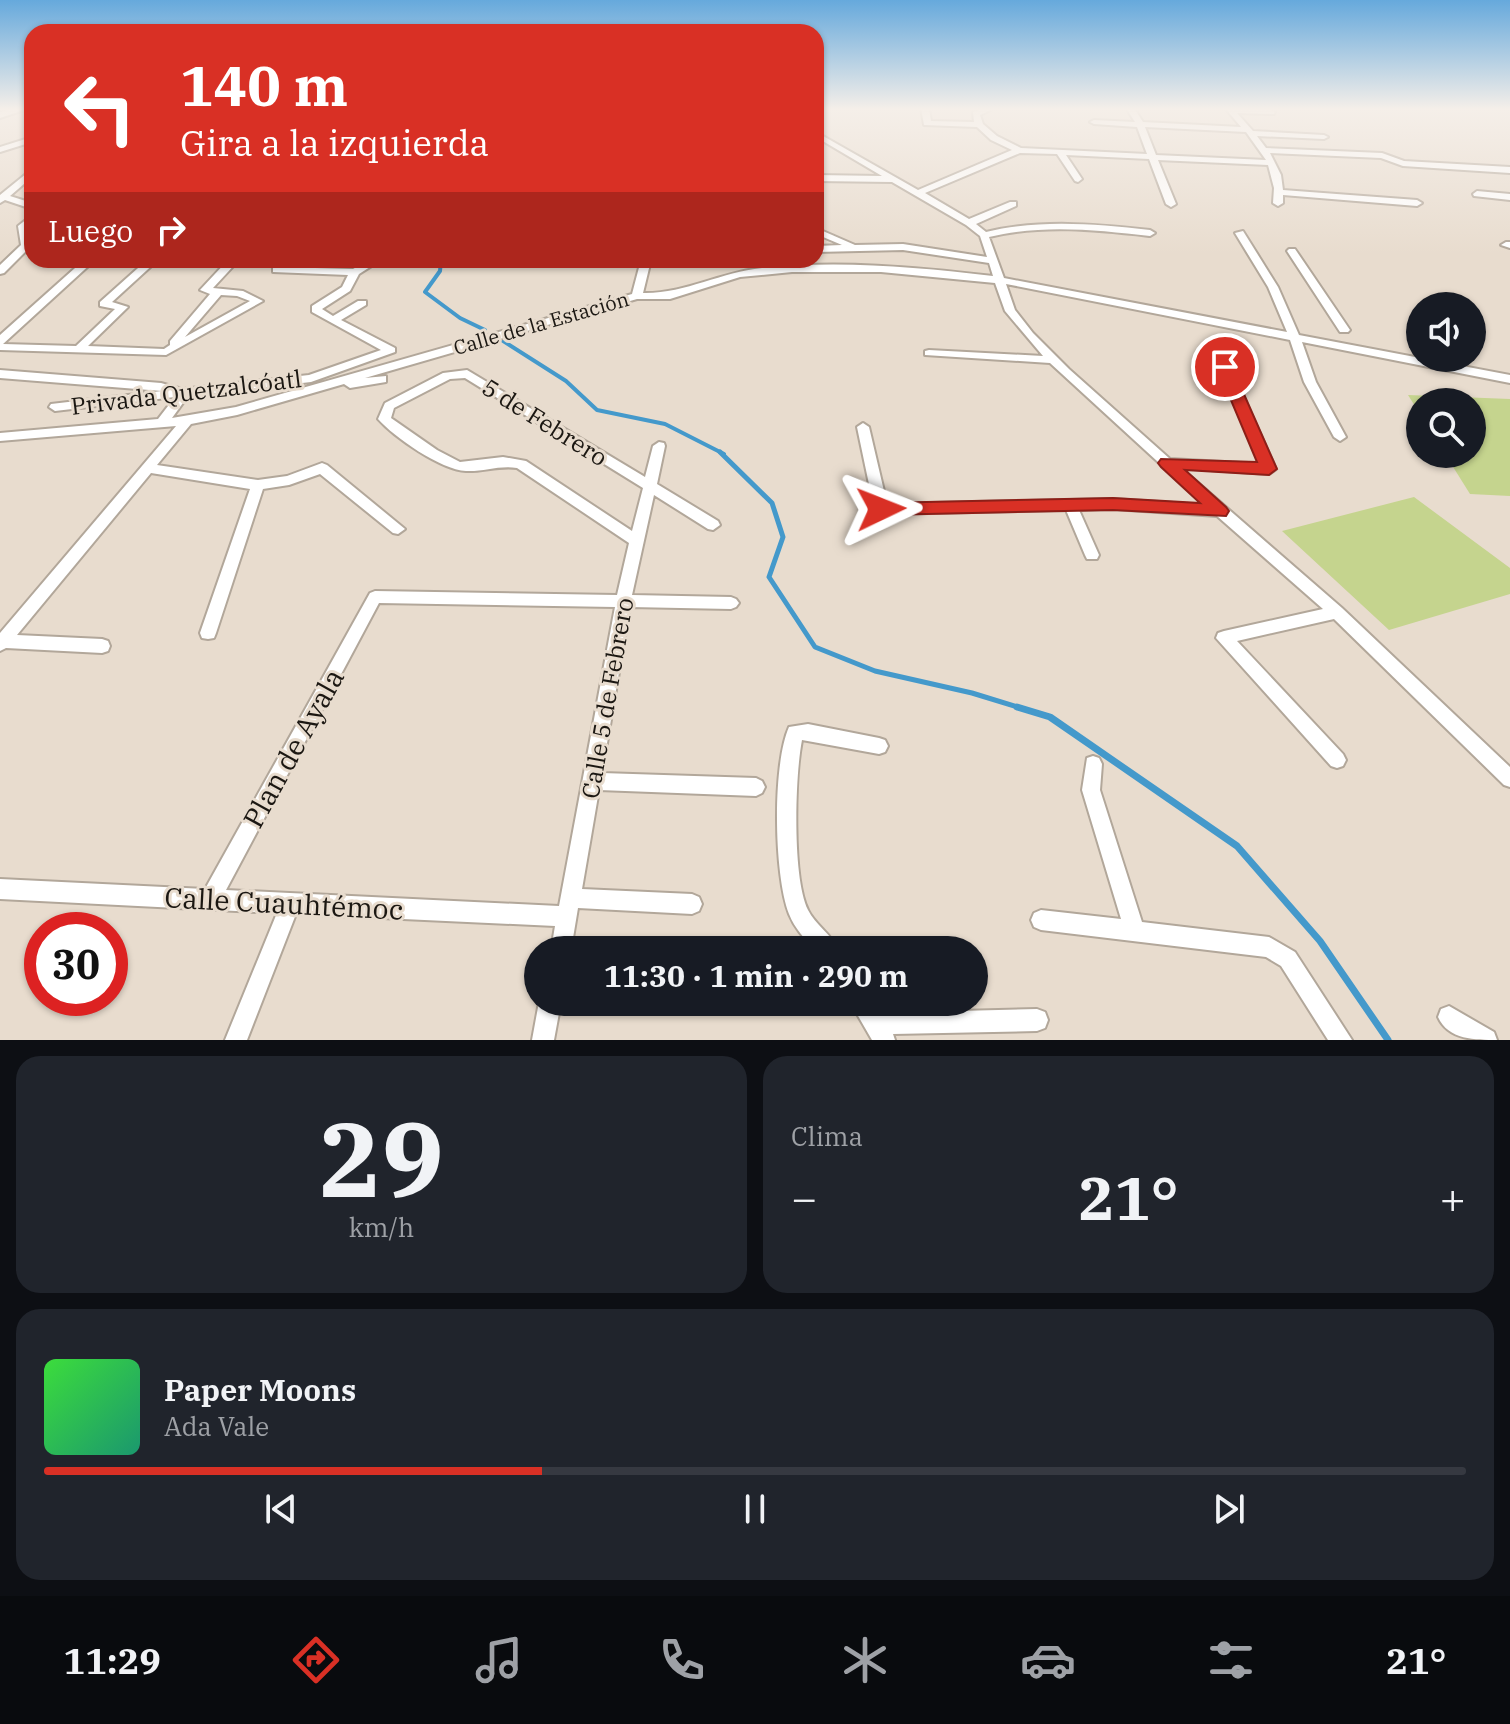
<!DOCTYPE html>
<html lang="es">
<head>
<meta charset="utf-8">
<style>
  :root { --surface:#171b24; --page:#20242c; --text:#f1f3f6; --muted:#9ea1a6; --line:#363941; --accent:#d93025 }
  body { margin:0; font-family:"IBM Plex Serif",serif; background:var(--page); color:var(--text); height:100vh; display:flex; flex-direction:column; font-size:30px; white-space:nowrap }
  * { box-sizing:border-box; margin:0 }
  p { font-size:26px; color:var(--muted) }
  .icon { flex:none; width:44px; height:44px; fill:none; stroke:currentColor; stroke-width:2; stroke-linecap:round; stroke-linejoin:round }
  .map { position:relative; height:1040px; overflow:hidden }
  .drawer { display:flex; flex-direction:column; gap:16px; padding:16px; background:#0d0f14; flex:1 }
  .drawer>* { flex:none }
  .banner { position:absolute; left:24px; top:24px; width:800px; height:244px; border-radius:24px; box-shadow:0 2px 6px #0004; background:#d93025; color:#fff; overflow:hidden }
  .fabs { position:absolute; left:1406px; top:292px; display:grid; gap:16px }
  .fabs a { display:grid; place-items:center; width:80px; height:80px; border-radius:50%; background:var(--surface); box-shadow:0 2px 6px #0004; font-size:40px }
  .speed { position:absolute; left:24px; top:912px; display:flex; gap:16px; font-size:40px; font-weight:700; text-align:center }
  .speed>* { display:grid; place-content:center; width:104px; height:104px; border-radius:50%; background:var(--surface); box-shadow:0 2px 6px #0004; line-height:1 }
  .speed .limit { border:12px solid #d22; background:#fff; color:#111 }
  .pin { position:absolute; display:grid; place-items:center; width:68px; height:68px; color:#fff; margin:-34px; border:4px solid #fff; border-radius:50%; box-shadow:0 2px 8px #0007 }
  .me { position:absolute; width:88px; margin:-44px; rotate:88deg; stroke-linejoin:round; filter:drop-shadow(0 0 6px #0008) }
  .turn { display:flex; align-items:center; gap:28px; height:168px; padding:0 24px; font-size:36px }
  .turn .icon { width:104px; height:104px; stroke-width:2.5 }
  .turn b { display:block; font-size:56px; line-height:68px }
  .then { display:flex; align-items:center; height:76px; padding:0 24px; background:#0003; gap:16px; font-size:30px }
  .big { font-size:60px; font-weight:800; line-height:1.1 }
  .drawer .widget { flex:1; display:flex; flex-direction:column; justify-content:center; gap:12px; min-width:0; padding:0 28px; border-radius:24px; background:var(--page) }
  .drawer .dial { align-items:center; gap:0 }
  .dial b { font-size:104px; line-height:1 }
  .song { display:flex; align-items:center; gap:24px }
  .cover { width:96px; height:96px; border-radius:12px; background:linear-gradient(135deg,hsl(120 70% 55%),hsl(160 70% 35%)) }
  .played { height:8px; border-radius:4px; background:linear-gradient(90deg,var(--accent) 35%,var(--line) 35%) }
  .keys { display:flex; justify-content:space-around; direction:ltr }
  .heat { display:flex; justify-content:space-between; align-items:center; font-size:44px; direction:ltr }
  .drawer .tiles { flex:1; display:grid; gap:16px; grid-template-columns:1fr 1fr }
  .widget:last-child { grid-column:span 2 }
  .trip { position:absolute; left:524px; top:936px; width:464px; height:80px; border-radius:40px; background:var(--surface); box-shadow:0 2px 6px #0004; font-weight:800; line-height:80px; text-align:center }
  .tabs { display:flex; height:128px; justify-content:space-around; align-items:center; background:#090b0e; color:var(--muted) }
  .tabs .icon { width:56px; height:56px }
  .tabs .on { color:var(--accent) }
  .tabs b { font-size:36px; color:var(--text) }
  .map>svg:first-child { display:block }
</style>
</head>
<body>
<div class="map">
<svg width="1510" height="1040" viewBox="0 0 1510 1040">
  <rect width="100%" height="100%" fill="#e8dcce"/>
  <path fill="#c5d48e" d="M1408 395 1510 399V496L1470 494 1445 454H1472V402H1420V414Z
    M1414 497 1510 568V594L1389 630 1282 531Z"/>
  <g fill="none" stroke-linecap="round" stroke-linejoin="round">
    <path stroke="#4499cb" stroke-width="4" d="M441 260 440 271 425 292 460 318 485 330
      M497 337 566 381 597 410 665 424 724 454"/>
    <path stroke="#4499cb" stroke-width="5" d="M720 452 772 503 783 537 769 577 815 647 875 671 972 693 1024 709"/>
    <path stroke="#4499cb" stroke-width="7" d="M1017 707 1050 717 1237 846 1320 941 1388 1040"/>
    <g stroke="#b2a79a" stroke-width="4">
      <path id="minor" d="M921 108H929L931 121 974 122 973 112 984 108H995L980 115 983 124 997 136 1021 148 1147 154 1137 127 1094 124 1090 122 1094 120 1135 122 1126 108H1134L1143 122 1241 127 1225 108 1271 110 1275 112 1274 114 1237 113 1253 131 1324 135 1328 137 1324 139 1257 136 1266 148 1382 153 1404 161 1510 167V173L1403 166 1381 158 1270 153 1281 175 1283 190 1417 200 1422 203 1417 206 1283 195V203L1278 206 1273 203 1274 188 1268 165 1158 160 1176 204 1171 207 1166 204 1149 159 1066 155 1082 179 1078 182 1075 181 1057 154 1020 153 925 193 969 219 1010 202H1016V206L976 224 986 232C1041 219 1094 224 1150 230L1155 233 1150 236C1096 230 1043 224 989 237L1004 278 1287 332 1268 287 1235 233 1243 231 1278 287 1299 335 1510 375V383L1302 342 1316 382 1346 437 1340 441 1334 437 1304 382 1290 340 1006 284 1015 310 1033 333 1069 369 1170 459 1260 464 1219 367 1221 365H1229L1276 469 1269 474 1181 468 1342 608 1510 767V787L1504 785 1334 619 1237 641 1343 754 1346 760 1343 766 1337 768 1331 766 1216 638 1218 633 1224 631 1323 609 1217 516 1113 509 1079 510 1099 555 1097 559H1087L1085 555 1066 510 885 514 877 525H867L865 521 874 508 857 427 863 423 869 427 887 504 1113 499 1205 505 1050 363 925 355V351L929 350 1043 356 1005 311 995 283 881 272H792L740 277 670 299H637L365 378 386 376V382L350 388 344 384 237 415 191 424 157 465 258 480 287 476 322 463 327 465 405 529 398 534 393 533 320 474 289 485 263 489 216 633 214 638 208 639 202 638 200 633 250 489 151 473 17 635 102 639 108 641 110 646 108 651 102 653 6 648 0 651V633L176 426 0 441V433L158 419 175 397 55 411 49 407 51 404 162 391 0 378V370L161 383 182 389 309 375 381 350 312 312V306L342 287 348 275 273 272V268L277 267 353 269 369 260H381L359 274 350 291 322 309 333 316 358 301H366V305L341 320 395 348V352L311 382 188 396 172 418 236 407 632 294 641 260H651L643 293C684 294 721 272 762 268 839 260 916 267 993 276L989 263 903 250 816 252V246L842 245 816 234V228L855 245 903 244 987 257 980 236 966 225 892 182 816 181V175L882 176 816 137V132L918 190 1012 150 991 140 977 127 924 125ZM1145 127 1246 132 1266 160 1156 155Z
        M32 137V142L0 152V147Z
        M32 169V177L10 196 32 203V209L5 200 0 203V195Z
        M1477 191 1510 194V200L1474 196 1473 194Z
        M32 215V223L28 227 31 246 4 273 0 274V265L21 245 18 226Z
        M1506 242H1510V248L1501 245Z
        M1289 249H1295L1350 330 1348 332H1340L1287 251Z
        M84 260H95L3 344 76 346 115 309 100 306V302L147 260H158L112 302 128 307 88 346 164 349 170 345V341L210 294 200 290 228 260H239L213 288 243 291 263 301 166 355 0 350V335ZM221 295 237 296 250 301 185 337Z
        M467 370 645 477 653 446 659 442 664 443 665 446 657 484 718 521 720 525 713 530 708 529 654 495 632 595 731 597 736 599 739 603 736 607 731 609 630 607 602 773 756 778 762 781 765 787 762 793 756 796 599 790 582 889 692 894 699 897 702 904 699 911 692 914 578 908 571 950H551L555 926 296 914 247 1040H225L277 913 0 899V879L205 889 370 593 375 591 617 595 629 543 517 468C499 465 483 472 466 471 441 470 394 437 378 419L385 403 443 373ZM465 378 643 488 632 531 526 461 503 457 460 462 437 450 391 418 394 408 450 379ZM379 603 615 607 559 906 226 890Z
        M808 724 879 738 885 740 888 746 885 752 879 754 802 740C795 776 792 878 808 910 815 925 832 934 838 950H815C805 939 795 929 789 914 774 876 772 765 789 727Z
        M1093 756 1099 758 1102 764 1100 790 1142 922 1269 937 1295 952 1352 1040H1328L1281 966 1266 957 1041 930 1034 927 1031 920 1034 913 1041 910 1121 919 1082 790 1087 758Z
        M539 1002H561L554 1040H532Z
        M850 1002H873L880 1013 1037 1009 1045 1012 1048 1020 1045 1028 1037 1031 893 1034 895 1040H872Z
        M1449 1006 1494 1032 1497 1040C1476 1040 1448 1040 1438 1017L1441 1009Z"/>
    </g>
    <g stroke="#b2a79a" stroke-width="4">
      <path id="tertiary" d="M13 108H30L0 118V112Z"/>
    </g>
    <use href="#minor" fill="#fff" fill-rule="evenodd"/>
    <use href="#tertiary" fill="#fff" fill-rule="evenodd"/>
  </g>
  <linearGradient id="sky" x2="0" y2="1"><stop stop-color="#66a9dc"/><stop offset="0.43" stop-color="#f5efe9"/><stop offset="1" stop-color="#f5efe9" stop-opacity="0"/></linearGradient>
  <rect width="1510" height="254" fill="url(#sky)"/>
  <path fill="#d93025" stroke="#8d1f18" stroke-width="2" d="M1225 362 1232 367 1277 469 1269 475 1185 470 1226 507 1229 511 1226 516 1113 510 881 515 872 509 881 503 1113 498 1200 503 1161 467 1158 463 1161 459 1257 462 1217 367Z"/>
  <g text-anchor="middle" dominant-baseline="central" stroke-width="6" stroke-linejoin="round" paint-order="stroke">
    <g font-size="20" fill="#1b1712" stroke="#e8dcce">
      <text transform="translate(541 323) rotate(-16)">Calle de la Estación</text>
    </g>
    <g font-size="24" fill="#1b1712" stroke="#e8dcce">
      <text transform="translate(186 392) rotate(-7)">Privada Quetzalcóatl</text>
      <text transform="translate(545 422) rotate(32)">5 de Febrero</text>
      <text transform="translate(607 698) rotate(-80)">Calle 5 de Febrero</text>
    </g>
    <g font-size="28" fill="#1b1712" stroke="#e8dcce">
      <text transform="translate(293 748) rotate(-61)">Plan de Ayala</text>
      <text transform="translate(284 903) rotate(3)">Calle Cuauhtémoc</text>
    </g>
  </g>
</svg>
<div class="fabs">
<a><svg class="icon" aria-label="sound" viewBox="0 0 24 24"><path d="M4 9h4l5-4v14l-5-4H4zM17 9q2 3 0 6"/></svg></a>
<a><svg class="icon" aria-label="search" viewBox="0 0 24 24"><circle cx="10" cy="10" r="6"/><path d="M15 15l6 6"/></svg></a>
</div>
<div class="speed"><div class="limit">30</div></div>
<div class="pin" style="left:1225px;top:367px;background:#d93025"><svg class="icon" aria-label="arrive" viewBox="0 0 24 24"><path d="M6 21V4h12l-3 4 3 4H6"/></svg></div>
<svg class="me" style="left:881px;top:509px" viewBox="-20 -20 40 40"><path d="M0-17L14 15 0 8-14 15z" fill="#d93025" stroke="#fff" stroke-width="4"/></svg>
<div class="trip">11:30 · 1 min · 290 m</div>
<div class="banner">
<div class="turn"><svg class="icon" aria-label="left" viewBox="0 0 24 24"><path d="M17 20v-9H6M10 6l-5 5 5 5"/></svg><div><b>140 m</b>Gira a la izquierda</div></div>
<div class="then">Luego<svg class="icon" aria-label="right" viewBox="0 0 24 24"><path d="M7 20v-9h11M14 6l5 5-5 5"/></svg></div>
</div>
</div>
<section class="drawer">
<div class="tiles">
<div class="widget dial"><b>29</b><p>km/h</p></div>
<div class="widget"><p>Clima</p>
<div class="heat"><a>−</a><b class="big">21°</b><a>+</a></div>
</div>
<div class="widget">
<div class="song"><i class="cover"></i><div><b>Paper Moons</b><p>Ada Vale</p></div></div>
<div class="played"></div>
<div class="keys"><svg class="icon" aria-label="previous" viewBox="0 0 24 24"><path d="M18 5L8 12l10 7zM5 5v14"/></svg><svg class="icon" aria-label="pause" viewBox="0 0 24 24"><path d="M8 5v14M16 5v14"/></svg><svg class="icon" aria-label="next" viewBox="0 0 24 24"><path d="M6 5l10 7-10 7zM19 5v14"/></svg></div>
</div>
</div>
</section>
<nav class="tabs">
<b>11:29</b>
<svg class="icon on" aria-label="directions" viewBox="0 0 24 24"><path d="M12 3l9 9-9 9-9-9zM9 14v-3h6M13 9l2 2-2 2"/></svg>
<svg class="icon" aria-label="music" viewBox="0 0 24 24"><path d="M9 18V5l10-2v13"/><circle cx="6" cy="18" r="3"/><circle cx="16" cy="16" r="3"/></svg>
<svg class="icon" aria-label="phone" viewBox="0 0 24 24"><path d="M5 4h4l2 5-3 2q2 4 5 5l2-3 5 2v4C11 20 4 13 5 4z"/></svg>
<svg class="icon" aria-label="climate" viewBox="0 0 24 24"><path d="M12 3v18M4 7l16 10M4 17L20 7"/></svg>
<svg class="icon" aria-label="car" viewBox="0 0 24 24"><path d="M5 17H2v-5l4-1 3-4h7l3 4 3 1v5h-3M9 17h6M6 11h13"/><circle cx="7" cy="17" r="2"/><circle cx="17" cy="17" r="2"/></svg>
<svg class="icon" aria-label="filters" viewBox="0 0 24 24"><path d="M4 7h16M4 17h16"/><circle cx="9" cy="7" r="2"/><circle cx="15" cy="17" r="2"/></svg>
<b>21°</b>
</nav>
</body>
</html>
